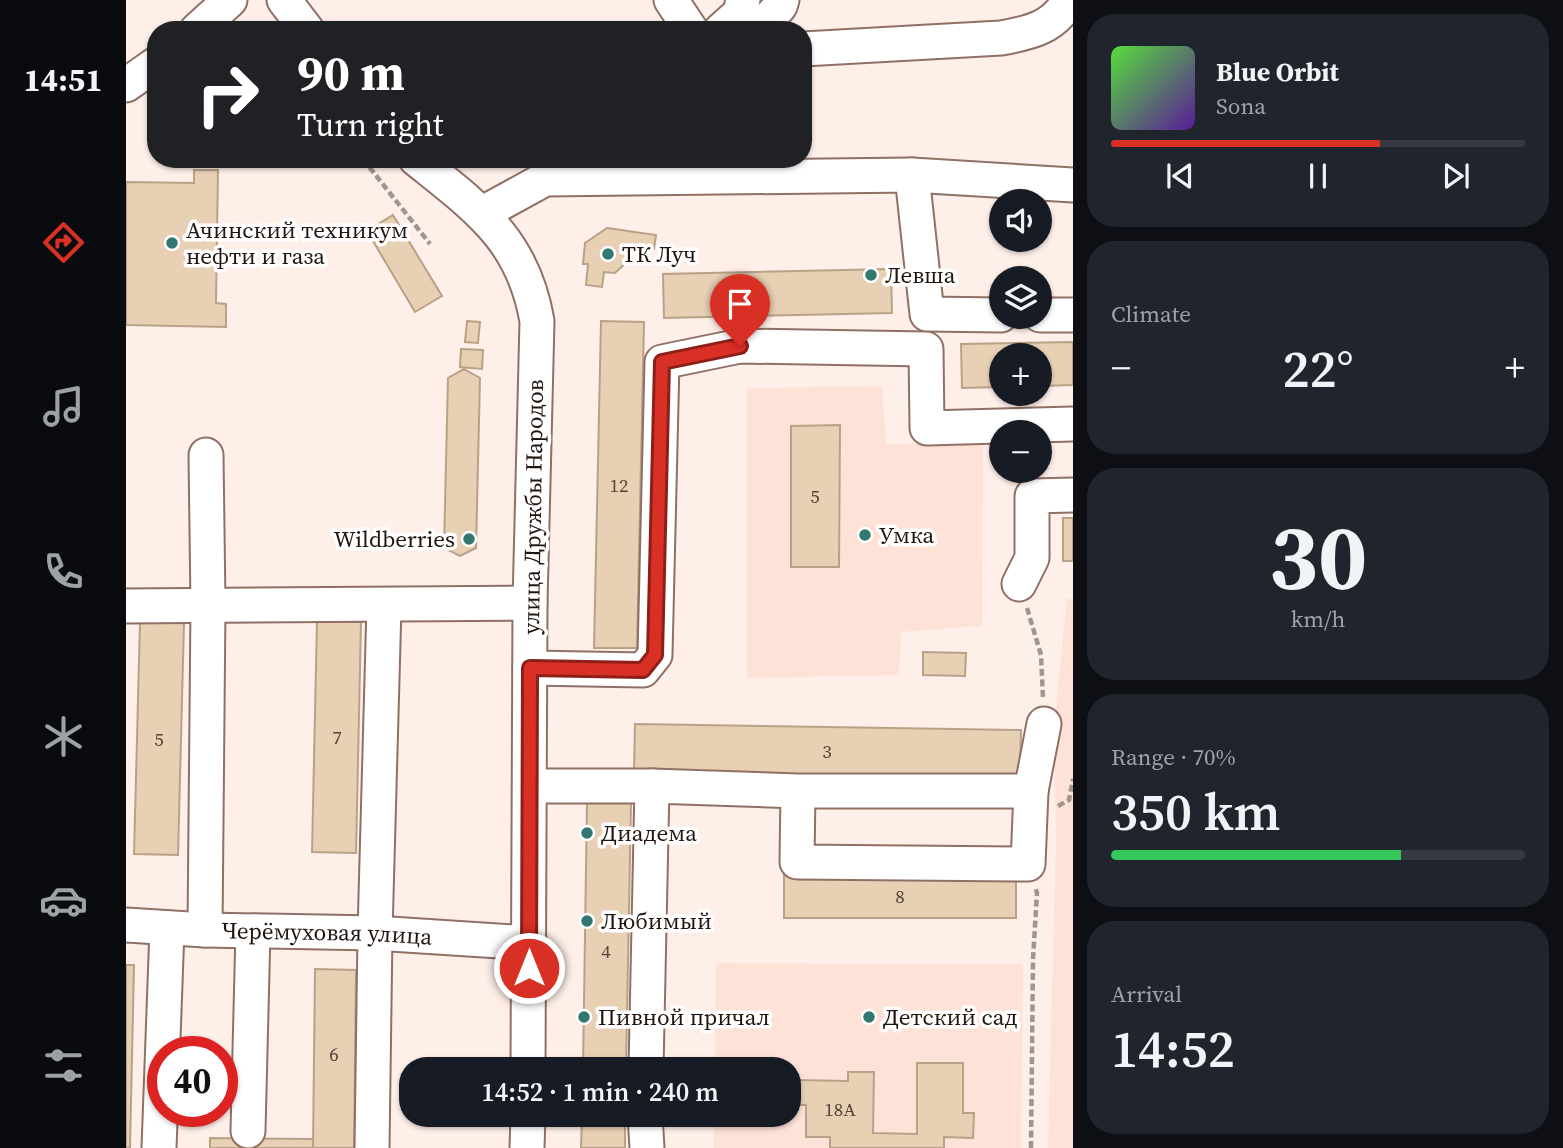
<!DOCTYPE html>
<html lang="en">
<head>
<meta charset="utf-8">
<style>
  :root { --surface:#171b24; --page:#20242c; --text:#f1f3f6; --muted:#9ea1a6; --line:#363941; --accent:#d93025 }
  body { margin:0; font-family:"Source Serif 4",serif; background:var(--page); color:var(--text); height:100vh; display:flex; flex-direction:column; font-size:26px; white-space:nowrap }
  * { box-sizing:border-box; margin:0 }
  p { font-size:23px; color:var(--muted) }
  .icon { flex:none; width:38px; height:38px; fill:none; stroke:currentColor; stroke-width:2; stroke-linecap:round; stroke-linejoin:round }
  .map { position:relative; flex:1; overflow:hidden }
  .drawer { display:flex; flex-direction:column; gap:14px; padding:14px; background:#0d0f14; width:490px }
  .drawer>* { flex:none }
  .guide { position:absolute; left:21px; top:21px; width:665px; height:147px; border-radius:28px; box-shadow:0 2px 5px #0004; background:#202124; color:#fff; overflow:hidden }
  .fabs { position:absolute; left:863px; top:189px; display:grid; gap:14px }
  .fabs a { display:grid; place-items:center; width:63px; height:63px; border-radius:50%; background:var(--surface); box-shadow:0 2px 5px #0004; font-size:35px }
  .speed { position:absolute; left:21px; top:1036px; display:flex; gap:14px; font-size:35px; font-weight:700; text-align:center }
  .speed>* { display:grid; place-content:center; width:91px; height:91px; border-radius:50%; background:var(--surface); box-shadow:0 2px 5px #0004; line-height:1 }
  .speed .limit { border:10px solid #d22; background:#fff; color:#111 }
  .pin { position:absolute; display:grid; place-items:center; width:60px; height:60px; color:#fff; margin:-72px -30px; border-radius:50% 50% 50% 0; rotate:-45deg; box-shadow:0 0 7px #0007 }
  .pin .icon { rotate:45deg }
  .me { position:absolute; width:77px; margin:-38px; rotate:0deg; stroke-linejoin:round; filter:drop-shadow(0 0 5px #0008) }
  .turn { display:flex; align-items:center; gap:24px; height:147px; padding:0 35px; font-size:32px }
  .turn .icon { width:91px; height:91px; stroke-width:2.5 }
  .turn b { display:block; font-size:49px; line-height:60px }
  .big { font-size:52px; font-weight:600; line-height:1.1 }
  .drawer .tile { flex:1; display:flex; flex-direction:column; justify-content:center; gap:10px; min-width:0; padding:0 24px; border-radius:28px; background:var(--page) }
  .drawer .dial { align-items:center; gap:0 }
  .dial b { font-size:91px; line-height:1 }
  .song { display:flex; align-items:center; gap:21px }
  .cover { width:84px; height:84px; border-radius:10px; background:linear-gradient(135deg,hsl(110 70% 55%),hsl(270 70% 35%)) }
  .played { height:7px; border-radius:4px; background:linear-gradient(90deg,var(--accent) 65%,var(--line) 65%) }
  .keys { display:flex; justify-content:space-around; direction:ltr }
  .heat { display:flex; justify-content:space-between; align-items:center; font-size:38px; direction:ltr }
  .charge { height:10px; border-radius:5px; background:linear-gradient(90deg,#34c759 70%,var(--line) 0) }
  .trip { position:absolute; left:273px; top:1057px; width:402px; height:70px; border-radius:28px; background:var(--surface); box-shadow:0 2px 5px #0004; font-weight:600; line-height:70px; text-align:center }
  main { display:flex; flex:1; min-height:0 }
  .menu { display:flex; flex-direction:column; width:126px; justify-content:space-around; align-items:center; background:#090b0e; color:var(--muted) }
  .menu .icon { width:49px; height:49px }
  .menu .active { color:var(--accent) }
  .menu b { font-size:32px; color:var(--text) }
  .map>svg:first-child { display:block }
</style>
</head>
<body>
<main>
<nav class="menu">
<b>14:51</b>
<svg class="icon active" aria-label="directions" viewBox="0 0 24 24"><path d="M12 3l9 9-9 9-9-9zM9 14v-3h6M13 9l2 2-2 2"/></svg>
<svg class="icon" aria-label="music" viewBox="0 0 24 24"><path d="M9 18V5l10-2v13"/><circle cx="6" cy="18" r="3"/><circle cx="16" cy="16" r="3"/></svg>
<svg class="icon" aria-label="phone" viewBox="0 0 24 24"><path d="M5 4h4l2 5-3 2q2 4 5 5l2-3 5 2v4C11 20 4 13 5 4z"/></svg>
<svg class="icon" aria-label="climate" viewBox="0 0 24 24"><path d="M12 3v18M4 7l16 10M4 17L20 7"/></svg>
<svg class="icon" aria-label="car" viewBox="0 0 24 24"><path d="M5 17H2v-5l4-1 3-4h7l3 4 3 1v5h-3M9 17h6M6 11h13"/><circle cx="7" cy="17" r="2"/><circle cx="17" cy="17" r="2"/></svg>
<svg class="icon" aria-label="filters" viewBox="0 0 24 24"><path d="M4 7h16M4 17h16"/><circle cx="9" cy="7" r="2"/><circle cx="15" cy="17" r="2"/></svg>
</nav>
<div class="map">
<svg width="947" height="1148" viewBox="0 0 947 1148">
  <rect width="100%" height="100%" fill="#feefe9"/>
  <path fill="#fee2d8" d="M756 386 760 444 857 443 856 626 775 632 773 675 621 678V388Z
    M941 599H947V1148H922L930 838 928 726Z
    M590 963 897 964 895 1148H588V1115H663V1069H589Z"/>
  <path fill="#e8d0b5" stroke="#b9a187" stroke-width="2" d="M68 170H92L90 303 100 304V327L0 325V182L68 183Z
    M267 215 316 296 289 312 241 231Z
    M481 228 530 235 528 249 506 247 505 258 489 273 478 272 476 287 460 285 462 264H457L459 243Z
    M765 269 766 313 538 318 537 274Z
    M341 321 354 322 352 343 339 342Z
    M475 321 518 322 511 648H468Z
    M947 342V385L914 386V355H875V387L836 388 835 344Z
    M335 349 357 350 356 369 334 367Z
    M338 369 354 378 350 548 334 556 318 548 322 378Z
    M714 425 713 567H665V426Z
    M937 518H947V561H937Z
    M191 621 235 622 230 853 186 852Z
    M14 622 58 623 52 855 8 854Z
    M797 652 840 653 839 676 797 675Z
    M509 724 895 730 894 778 508 772Z
    M461 802 505 803 500 1069H457Z
    M658 874 890 875V918H658Z
    M0 965H8L4 1148H0Z
    M189 969 230 970 228 1148H187Z
    M791 1063H837V1113H848L847 1138 818 1137V1148H704V1137H680V1105H669V1080L722 1081V1072H748L747 1133 791 1134Z
    M456 1115H499V1148H455Z
    M84 1138 187 1139V1148H84Z"/>
  <g fill="none" stroke-linecap="round" stroke-linejoin="round">
    <g stroke="#907064" stroke-width="37">
      <g id="minor">
        <path d="M158 0 181 30"/>
        <path d="M545 0 565 30"/>
        <path d="M71 30 104 0"/>
        <path d="M595 30 614 13 617 0"/>
        <path d="M633 30 654 6 656 0"/>
        <path d="M677 49 875 38C903 33 928 28 943 0"/>
        <path d="M0 85 30 64"/>
        <path d="M290 159C351 208 397 239 411 321L404 603 402 1069"/>
        <path d="M786 175 801 314 875 315"/>
        <path d="M357 213 419 179 786 175 947 185"/>
        <path d="M914 315H947"/>
        <path d="M893 584 906 558V496L947 495"/>
        <path d="M0 606 404 603"/>
        <path d="M404 668 517 670 529 655 536 362 614 346 800 349 801 428 947 424"/>
        <path d="M404 786H526"/>
        <path d="M905 791 918 724"/>
        <path id="s1" d="M0 925 79 930 249 933 404 943"/>
        <path d="M79 930 82 605 80 455"/>
        <path d="M520 1069 526 786 672 791H905L902 864 671 862 672 791"/>
        <path d="M519 1115 521 1148"/>
        <path d="M122 1131 127 931"/>
        <path d="M33 1148 41 929"/>
        <path d="M246 1148 249 933 258 606"/>
        <path d="M401 1148 402 1115"/>
      </g>
    </g>
    <path stroke="#a2948f" stroke-width="4.5" stroke-dasharray="7 3.5" stroke-linecap="butt" d="M237 159 304 244
      M901 608 915 655 917 699
      M932 806 943 800 947 779
      M905 1148 907 959 911 893 909 887"/>
    <use href="#minor" stroke="#fff" stroke-width="33"/>
  </g>
  <g fill="none" stroke-linecap="round" stroke-linejoin="round">
    <g stroke="#8d1f18" stroke-width="18">
      <path id="route" d="M403 968 404 668 517 670 529 655 536 362 614 346"/>
    </g>
    <use href="#route" stroke="#d93025" stroke-width="12"/>
  </g>
  <g fill="#32786f" stroke="#fff" stroke-width="2.5">
    <circle cx="46" cy="243" r="7"/>
    <circle cx="482" cy="254" r="7"/>
    <circle cx="745" cy="275" r="7"/>
    <circle cx="739" cy="535" r="7"/>
    <circle cx="343" cy="539" r="7"/>
    <circle cx="461" cy="833" r="7"/>
    <circle cx="461" cy="921" r="7"/>
    <circle cx="458" cy="1017" r="7"/>
    <circle cx="743" cy="1017" r="7"/>
  </g>
  <g text-anchor="middle" dominant-baseline="central" stroke-width="7" stroke-linejoin="round" paint-order="stroke">
    <g font-size="19" fill="#534439">
      <text x="493" y="485">12</text>
      <text x="689" y="496">5</text>
      <text x="211" y="737">7</text>
      <text x="33" y="739">5</text>
      <text x="701" y="751">3</text>
      <text x="774" y="896">8</text>
      <text x="480" y="951">4</text>
      <text x="208" y="1054">6</text>
      <text x="714" y="1109">18А</text>
    </g>
    <g font-size="23" fill="#211510" stroke="#fff" text-anchor="start">
      <text x="60" y="230">Ачинский техникум<tspan x="60" dy="26">нефти и газа</tspan></text>
      <text x="496" y="254">ТК Луч</text>
      <text x="759" y="275">Левша</text>
      <text x="753" y="535">Умка</text>
      <text x="329" y="539" text-anchor="end">Wildberries</text>
      <text x="475" y="833">Диадема</text>
      <text x="475" y="921">Любимый</text>
      <text x="472" y="1017">Пивной причал</text>
      <text x="757" y="1017">Детский сад</text>
    </g>
    <g font-size="23" fill="#211510" stroke="#fff">
      <text transform="translate(407 507) rotate(-89)">улица Дружбы Народов</text>
      <text stroke="none"><textPath href="#s1" startOffset="201">Черёмуховая улица</textPath></text>
    </g>
  </g>
</svg>
<div class="fabs">
<a><svg class="icon" aria-label="sound" viewBox="0 0 24 24"><path d="M4 9h4l5-4v14l-5-4H4zM17 9q2 3 0 6"/></svg></a>
<a><svg class="icon" aria-label="layers" viewBox="0 0 24 24"><path d="M12 4l9 5-9 5-9-5zM3 14l9 5 9-5"/></svg></a>
<a>+</a>
<a>−</a>
</div>
<div class="speed"><div class="limit">40</div></div>
<div class="pin" style="left:614px;top:346px;background:#d93025"><svg class="icon" aria-label="arrive" viewBox="0 0 24 24"><path d="M6 21V4h12l-3 4 3 4H6"/></svg></div>
<svg class="me" style="left:403px;top:968px" viewBox="-20 -20 40 40"><circle r="17" fill="#d93025" stroke="#fff" stroke-width="3"/><path d="M0-11L8 9 0 5-8 9z" fill="#fff"/></svg>
<div class="trip">14:52 · 1 min · 240 m</div>
<div class="guide">
<div class="turn"><svg class="icon" aria-label="right" viewBox="0 0 24 24"><path d="M7 20v-9h11M14 6l5 5-5 5"/></svg><div><b>90 m</b>Turn right</div></div>
</div>
</div>
<section class="drawer">
<div class="tile">
<div class="song"><i class="cover"></i><div><b>Blue Orbit</b><p>Sona</p></div></div>
<div class="played"></div>
<div class="keys"><svg class="icon" aria-label="previous" viewBox="0 0 24 24"><path d="M18 5L8 12l10 7zM5 5v14"/></svg><svg class="icon" aria-label="pause" viewBox="0 0 24 24"><path d="M8 5v14M16 5v14"/></svg><svg class="icon" aria-label="next" viewBox="0 0 24 24"><path d="M6 5l10 7-10 7zM19 5v14"/></svg></div>
</div>
<div class="tile"><p>Climate</p>
<div class="heat"><a>−</a><b class="big">22°</b><a>+</a></div>
</div>
<div class="tile dial"><b>30</b><p>km/h</p></div>
<div class="tile"><p>Range · 70%</p><b class="big">350 km</b><div class="charge"></div></div>
<div class="tile"><p>Arrival</p><b class="big">14:52</b></div>
</section>
</main>
</body>
</html>
